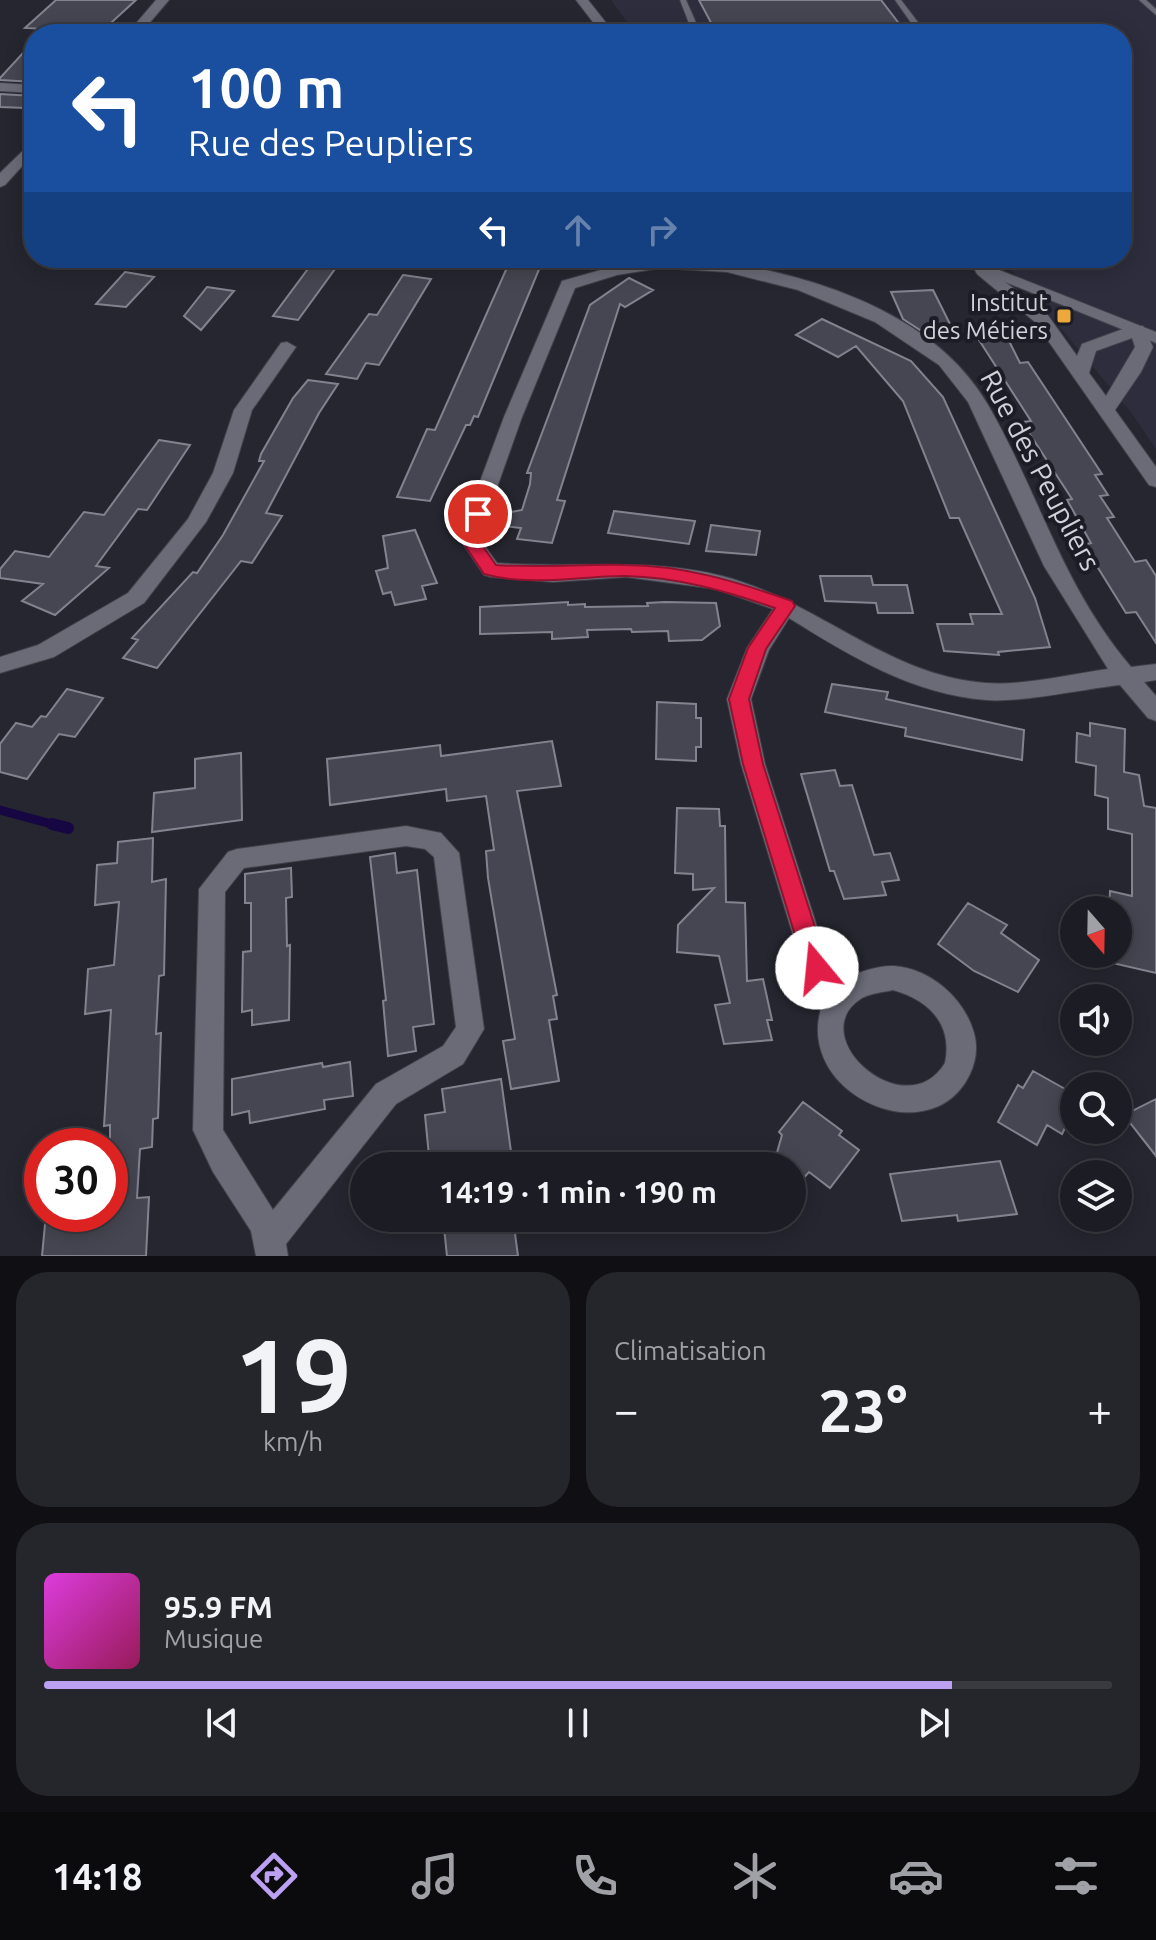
<!DOCTYPE html>
<html lang="fr">
<head>
<meta charset="utf-8">
<style>
  :root { --surface:#1c1c24; --page:#25252c; --text:#f1f3f6; --muted:#a0a1a6; --line:#3a3a41; --accent:#bca0f2 }
  body { margin:0; font-family:Ubuntu,sans-serif; background:var(--page); color:var(--text); height:100vh; display:flex; flex-direction:column; font-size:30px; white-space:nowrap }
  * { box-sizing:border-box; margin:0 }
  p { font-size:26px; color:var(--muted) }
  .icon { flex:none; width:44px; height:44px; fill:none; stroke:currentColor; stroke-width:2; stroke-linecap:round; stroke-linejoin:round }
  .map { position:relative; height:1256px; overflow:hidden }
  .drawer { display:flex; flex-direction:column; gap:16px; padding:16px; background:#0f0f14; flex:1 }
  .drawer>* { flex:none }
  .guide { position:absolute; left:24px; top:24px; width:1108px; height:244px; border-radius:32px; box-shadow:0 4px 20px #0003,0 0 0 2px var(--line); background:#1a4fa0; color:#fff; overflow:hidden }
  .needle { width:52px; rotate:160deg }
  .buttons { position:absolute; left:1060px; top:896px; display:grid; gap:16px }
  .buttons a { display:grid; place-items:center; width:72px; height:72px; border-radius:50%; background:var(--surface); box-shadow:0 4px 20px #0003,0 0 0 2px var(--line); font-size:40px }
  .speed { position:absolute; left:24px; top:1128px; display:flex; gap:16px; font-size:40px; font-weight:700; text-align:center }
  .speed>* { display:grid; place-content:center; width:104px; height:104px; border-radius:50%; background:var(--surface); box-shadow:0 4px 20px #0003,0 0 0 2px var(--line); line-height:1 }
  .speed .limit { border:12px solid #d22; background:#fff; color:#111 }
  .pin { position:absolute; display:grid; place-items:center; width:68px; height:68px; color:#fff; margin:-34px; border:4px solid #fff; border-radius:50%; box-shadow:0 2px 8px #0007 }
  .me { position:absolute; width:88px; margin:-44px; rotate:343deg; stroke-linejoin:round; filter:drop-shadow(0 0 6px #0008) }
  .turn { display:flex; align-items:center; gap:28px; height:168px; padding:0 32px; font-size:36px }
  .turn .icon { width:104px; height:104px; stroke-width:2.5 }
  .turn b { display:block; font-size:56px; line-height:68px }
  .lanes { display:flex; align-items:center; height:76px; padding:0 32px; background:#0003; justify-content:center; gap:40px; direction:ltr }
  .lanes .off { opacity:.35 }
  .big { font-size:60px; font-weight:700; line-height:1.1 }
  .drawer .card { flex:1; display:flex; flex-direction:column; justify-content:center; gap:12px; min-width:0; padding:0 28px; border-radius:32px; background:var(--page) }
  .drawer .dial { align-items:center; gap:0 }
  .dial b { font-size:104px; line-height:1 }
  .song { display:flex; align-items:center; gap:24px }
  .cover { width:96px; height:96px; border-radius:12px; background:linear-gradient(135deg,hsl(300 70% 55%),hsl(330 70% 35%)) }
  .played { height:8px; border-radius:4px; background:linear-gradient(90deg,var(--accent) 85%,var(--line) 85%) }
  .keys { display:flex; justify-content:space-around; direction:ltr }
  .heat { display:flex; justify-content:space-between; align-items:center; font-size:44px; direction:ltr }
  .drawer .tiles { flex:1; display:grid; gap:16px; grid-template-columns:1fr 1fr }
  .card:last-child { grid-column:span 2 }
  .trip { position:absolute; left:350px; top:1152px; width:456px; height:80px; border-radius:40px; background:var(--surface); box-shadow:0 4px 20px #0003,0 0 0 2px var(--line); font-weight:700; line-height:80px; text-align:center }
  .dock { display:flex; height:128px; justify-content:space-around; align-items:center; background:#0b0b0e; color:var(--muted) }
  .dock .icon { width:56px; height:56px }
  .dock .active { color:var(--accent) }
  .dock b { font-size:36px; color:var(--text) }
  .map>svg:first-child { display:block }
</style>
</head>
<body>
<div class="map">
<svg width="1156" height="1256" viewBox="0 0 1156 1256">
  <rect width="100%" height="100%" fill="#262630"/>
  <path fill="#2d2d3d" d="M611 0H1156V449L1131 412 1001 258H1122V34H636Z"/>
  <g fill="none" stroke-linecap="round" stroke-linejoin="round">
    <path stroke="#160743" stroke-width="9" d="M0 810 59 826"/>
    <path stroke="#160743" stroke-width="12" d="M52 824 68 828"/>
  </g>
  <path fill="#464652" stroke="#838390" stroke-width="2" d="M56 0H136L101 32 25 28Z
    M699 0H881L907 34H717Z
    M34 41V82L0 80V78Z
    M0 94 34 96V100L26 108 0 107Z
    M316 258H343L298 320 273 316Z
    M509 263 540 267 478 417 474 416 470 425H466L430 501 397 497 427 429 435 430Z
    M125 272 154 277 126 307 96 304Z
    M403 275 431 279 379 365 366 363 357 379 326 374 369 314 377 315Z
    M629 278 653 290 625 307 620 304 557 500 565 501 552 543 517 539 521 528 487 524 490 516 522 510 530 484 531 473H527L590 305Z
    M207 287 234 291 201 330 184 316Z
    M933 290 952 328 920 330 903 319 891 292Z
    M822 319 911 361 943 397 1035 598 1050 647 998 652 999 655 944 651 937 624H973L970 614H1002L959 518H950L903 401 856 346 838 357 796 335Z
    M1006 335 1020 363 1028 362 1102 474 1095 475 1108 495 1100 496 1114 517 1107 518 1135 562 1146 560 1156 576V643L1136 612 1126 613 1090 555H1093L1087 544 1091 543 1067 500 1072 499 1022 422 1031 421 977 337Z
    M308 380 338 384 319 413 266 513 282 516 252 563 241 561 157 668 123 658 138 640 132 638 193 572 197 573 223 535 264 461H259L261 454 293 398Z
    M159 440 190 445 147 510 138 509 96 566 109 568 55 615 22 601 43 584 0 578V569L15 551 49 557 84 512 104 515Z
    M614 511 695 521 689 544 608 533Z
    M711 525 760 531 756 555 706 551Z
    M415 530 437 583 422 586 426 599 395 605 391 592 383 594 376 571 388 568 383 536Z
    M820 576H871L873 585H907L913 613H878L876 603 825 601Z
    M568 602V605L585 604V607L648 606 647 603 665 602 716 603 720 626 702 640 669 641 668 631 632 632 631 629 587 630 588 637 552 639V632L480 634V607Z
    M832 684 888 692 886 699 1024 730 1022 760 905 736 906 728 825 712Z
    M67 689 103 698 75 737 59 734 27 779 0 772V744L16 723 32 727 41 716 46 717Z
    M657 702 696 704V718H701V747H696V761L656 759Z
    M1090 723 1125 729 1124 772 1139 775 1144 806 1156 808V973L1108 962V954H1118V910H1109L1110 891 1132 896V834L1108 829V798L1095 795 1096 766 1076 762 1077 733 1090 736Z
    M552 741 561 786 517 791 557 995 553 996 557 1019 549 1020 559 1081 511 1089 503 1041 515 1039 488 878 486 851 494 850 486 796 447 801 446 789 330 805 327 759 440 745 441 756Z
    M241 753 242 820 152 832 154 793 195 788V759Z
    M835 770 840 786 852 785 874 855 890 853 899 880 882 882 886 895 844 899 834 871H830L801 774Z
    M677 808 719 809 720 826H725L726 902 745 903 747 981 763 979 772 1020H767L772 1040 724 1044 715 1005 730 1003 719 956 677 952 678 925 714 888 693 890V874L675 873Z
    M153 838 152 882 166 879 164 975 159 976 156 1034 161 1033 158 1118 153 1119 152 1147 140 1149 137 1198 149 1197 146 1256H42L46 1214H110V1125L104 1126 111 1010 85 1014 88 969 114 965 119 902 95 905 97 865 117 863 118 842Z
    M395 853 397 873 417 870 434 1024 413 1027 416 1051 388 1056 383 1001 386 1000 370 857Z
    M291 868 292 897 286 898 287 946 290 945 289 1020 252 1025V1010L242 1012 243 952 251 951V903H245V874Z
    M968 903 1007 925 1001 933 1039 960 1018 992 974 971 938 944Z
    M350 1062 353 1096 324 1100 325 1109 250 1123 249 1111 232 1115V1079L322 1063 323 1067Z
    M1033 1071 1074 1094V1110L1062 1134 1047 1125 1037 1145 998 1122 1018 1085 1023 1088Z
    M501 1079 513 1166H430L425 1115 445 1112 442 1089Z
    M1156 1099V1156L1124 1115Z
    M803 1102 842 1131 839 1135 859 1150 830 1188 809 1172 800 1182 792 1176V1166H780L776 1156 782 1135 779 1132Z
    M1000 1161 1017 1214 958 1221 957 1215 902 1221 890 1174Z
    M443 1218H513L518 1256H447Z"/>
  <g fill="none" stroke-linecap="round" stroke-linejoin="round">
    <g stroke="#41414a" stroke-width="2">
      <path id="service" d="M680 0H686L701 34H693Z
        M895 0H901L927 34H919Z
        M1139 0H1146L1156 9V15Z"/>
    </g>
    <g stroke="#41414a" stroke-width="2">
      <path id="minor" d="M156 0H169L140 34H127Z
        M0 83 34 85V93L0 91Z
        M34 140V153L5 185 0 187V173Z
        M691 258C796 269 932 307 988 405 1039 493 1062 586 1131 667L1156 664V680L1144 682 1156 696V721L1148 718 1120 685C1084 689 1019 703 986 700 912 694 850 656 789 618L769 650 751 699 765 764 828 961 847 977C860 972 880 965 894 966 931 969 964 998 974 1033 978 1047 976 1061 970 1074 929 1160 780 1087 827 994L803 968 741 764 727 699 747 648 773 609 716 589 626 577 553 582 491 577 484 575 459 538 504 417 562 281 629 262ZM661 268 727 272 798 290 875 322 939 365 968 402 1044 566 1108 669C1073 674 1020 686 986 683 887 676 816 600 722 576 649 557 572 569 497 563L479 538 522 417 575 288 617 275ZM893 990C929 1000 953 1024 945 1063 906 1128 801 1036 862 998 871 993 884 992 893 990Z
        M983 265 1047 314 1077 356 1082 344 1131 326H1143L1153 347 1141 372 1115 410 1156 467V487L1149 485 1035 322 977 274 975 270ZM1132 338 1135 347 1106 396 1089 373 1096 351Z
        M287 342 296 347 252 410 233 473 206 522 144 603 54 657 0 673V657L38 645 128 593 188 519 213 473 234 410 281 343Z
        M406 826 441 833 459 853 484 1029 463 1064 396 1104 286 1244 288 1256H256L251 1231 213 1172 193 1130 199 889 228 852 237 849ZM406 846 425 849 434 857 456 1027 443 1046 376 1084 273 1210 223 1130 225 892 244 868Z"/>
    </g>
    <g stroke="#41414a" stroke-width="2">
      <path id="tertiary" d="M576 0H588L615 34H602Z
        M946 258H969L1156 332V343Z"/>
    </g>
    <use href="#service" fill="#6b6b78" fill-rule="evenodd"/>
    <use href="#minor" fill="#6b6b78" fill-rule="evenodd"/>
    <use href="#tertiary" fill="#6b6b78" fill-rule="evenodd"/>
  </g>
  <path fill="#e11d48" stroke="#92132f" stroke-width="2" d="M478 508 486 514 477 538 496 565C539 568 581 564 625 565 683 565 738 582 792 601L795 606 766 649 749 699 763 764 828 968 825 975 817 978 809 975 805 968 743 764 729 699 748 648 775 608C726 591 677 577 625 576 579 576 530 587 484 574L460 538 469 514Z"/>
  <rect fill="#eda83b" stroke="#1c1c26" stroke-width="3" x="1056" y="308" width="16" height="16" rx="4"/>
  <g text-anchor="middle" dominant-baseline="central" stroke-width="8" stroke-linejoin="round" paint-order="stroke">
    <g font-size="24" fill="#d1d1d8" stroke="#1c1c26" text-anchor="end">
      <text x="1048" y="302">Institut<tspan x="1048" dy="28">des Métiers</tspan></text>
    </g>
    <g font-size="28" fill="#d1d1d8" stroke="#1c1c26">
      <text transform="translate(1041 470) rotate(62)">Rue des Peupliers</text>
    </g>
  </g>
</svg>
<div class="buttons">
<a><svg class="needle" viewBox="-14 -14 28 28"><path d="M0-13l5 13h-10z" fill="#e53935"/><path d="M0 13l5-13h-10z" fill="#a0a1a6"/></svg></a>
<a><svg class="icon" aria-label="sound" viewBox="0 0 24 24"><path d="M4 9h4l5-4v14l-5-4H4zM17 9q2 3 0 6"/></svg></a>
<a><svg class="icon" aria-label="search" viewBox="0 0 24 24"><circle cx="10" cy="10" r="6"/><path d="M15 15l6 6"/></svg></a>
<a><svg class="icon" aria-label="layers" viewBox="0 0 24 24"><path d="M12 4l9 5-9 5-9-5zM3 14l9 5 9-5"/></svg></a>
</div>
<div class="speed"><div class="limit">30</div></div>
<div class="pin" style="left:478px;top:514px;background:#d93025"><svg class="icon" aria-label="arrive" viewBox="0 0 24 24"><path d="M6 21V4h12l-3 4 3 4H6"/></svg></div>
<svg class="me" style="left:817px;top:968px" viewBox="-20 -20 40 40"><circle r="19" fill="#fff"/><path d="M0-13L10 11 0 6-10 11z" fill="#e11d48"/></svg>
<div class="trip">14:19 · 1 min · 190 m</div>
<div class="guide">
<div class="turn"><svg class="icon" aria-label="left" viewBox="0 0 24 24"><path d="M17 20v-9H6M10 6l-5 5 5 5"/></svg><div><b>100 m</b>Rue des Peupliers</div></div>
<div class="lanes"><svg class="icon" aria-label="left" viewBox="0 0 24 24"><path d="M17 20v-9H6M10 6l-5 5 5 5"/></svg><svg class="icon off" aria-label="ahead" viewBox="0 0 24 24"><path d="M12 20V5M6 11l6-6 6 6"/></svg><svg class="icon off" aria-label="right" viewBox="0 0 24 24"><path d="M7 20v-9h11M14 6l5 5-5 5"/></svg></div>
</div>
</div>
<section class="drawer">
<div class="tiles">
<div class="card dial"><b>19</b><p>km/h</p></div>
<div class="card"><p>Climatisation</p>
<div class="heat"><a>−</a><b class="big">23°</b><a>+</a></div>
</div>
<div class="card">
<div class="song"><i class="cover"></i><div><b>95.9 FM</b><p>Musique</p></div></div>
<div class="played"></div>
<div class="keys"><svg class="icon" aria-label="previous" viewBox="0 0 24 24"><path d="M18 5L8 12l10 7zM5 5v14"/></svg><svg class="icon" aria-label="pause" viewBox="0 0 24 24"><path d="M8 5v14M16 5v14"/></svg><svg class="icon" aria-label="next" viewBox="0 0 24 24"><path d="M6 5l10 7-10 7zM19 5v14"/></svg></div>
</div>
</div>
</section>
<nav class="dock">
<b>14:18</b>
<svg class="icon active" aria-label="directions" viewBox="0 0 24 24"><path d="M12 3l9 9-9 9-9-9zM9 14v-3h6M13 9l2 2-2 2"/></svg>
<svg class="icon" aria-label="music" viewBox="0 0 24 24"><path d="M9 18V5l10-2v13"/><circle cx="6" cy="18" r="3"/><circle cx="16" cy="16" r="3"/></svg>
<svg class="icon" aria-label="phone" viewBox="0 0 24 24"><path d="M5 4h4l2 5-3 2q2 4 5 5l2-3 5 2v4C11 20 4 13 5 4z"/></svg>
<svg class="icon" aria-label="climate" viewBox="0 0 24 24"><path d="M12 3v18M4 7l16 10M4 17L20 7"/></svg>
<svg class="icon" aria-label="car" viewBox="0 0 24 24"><path d="M5 17H2v-5l4-1 3-4h7l3 4 3 1v5h-3M9 17h6M6 11h13"/><circle cx="7" cy="17" r="2"/><circle cx="17" cy="17" r="2"/></svg>
<svg class="icon" aria-label="filters" viewBox="0 0 24 24"><path d="M4 7h16M4 17h16"/><circle cx="9" cy="7" r="2"/><circle cx="15" cy="17" r="2"/></svg>
</nav>
</body>
</html>
